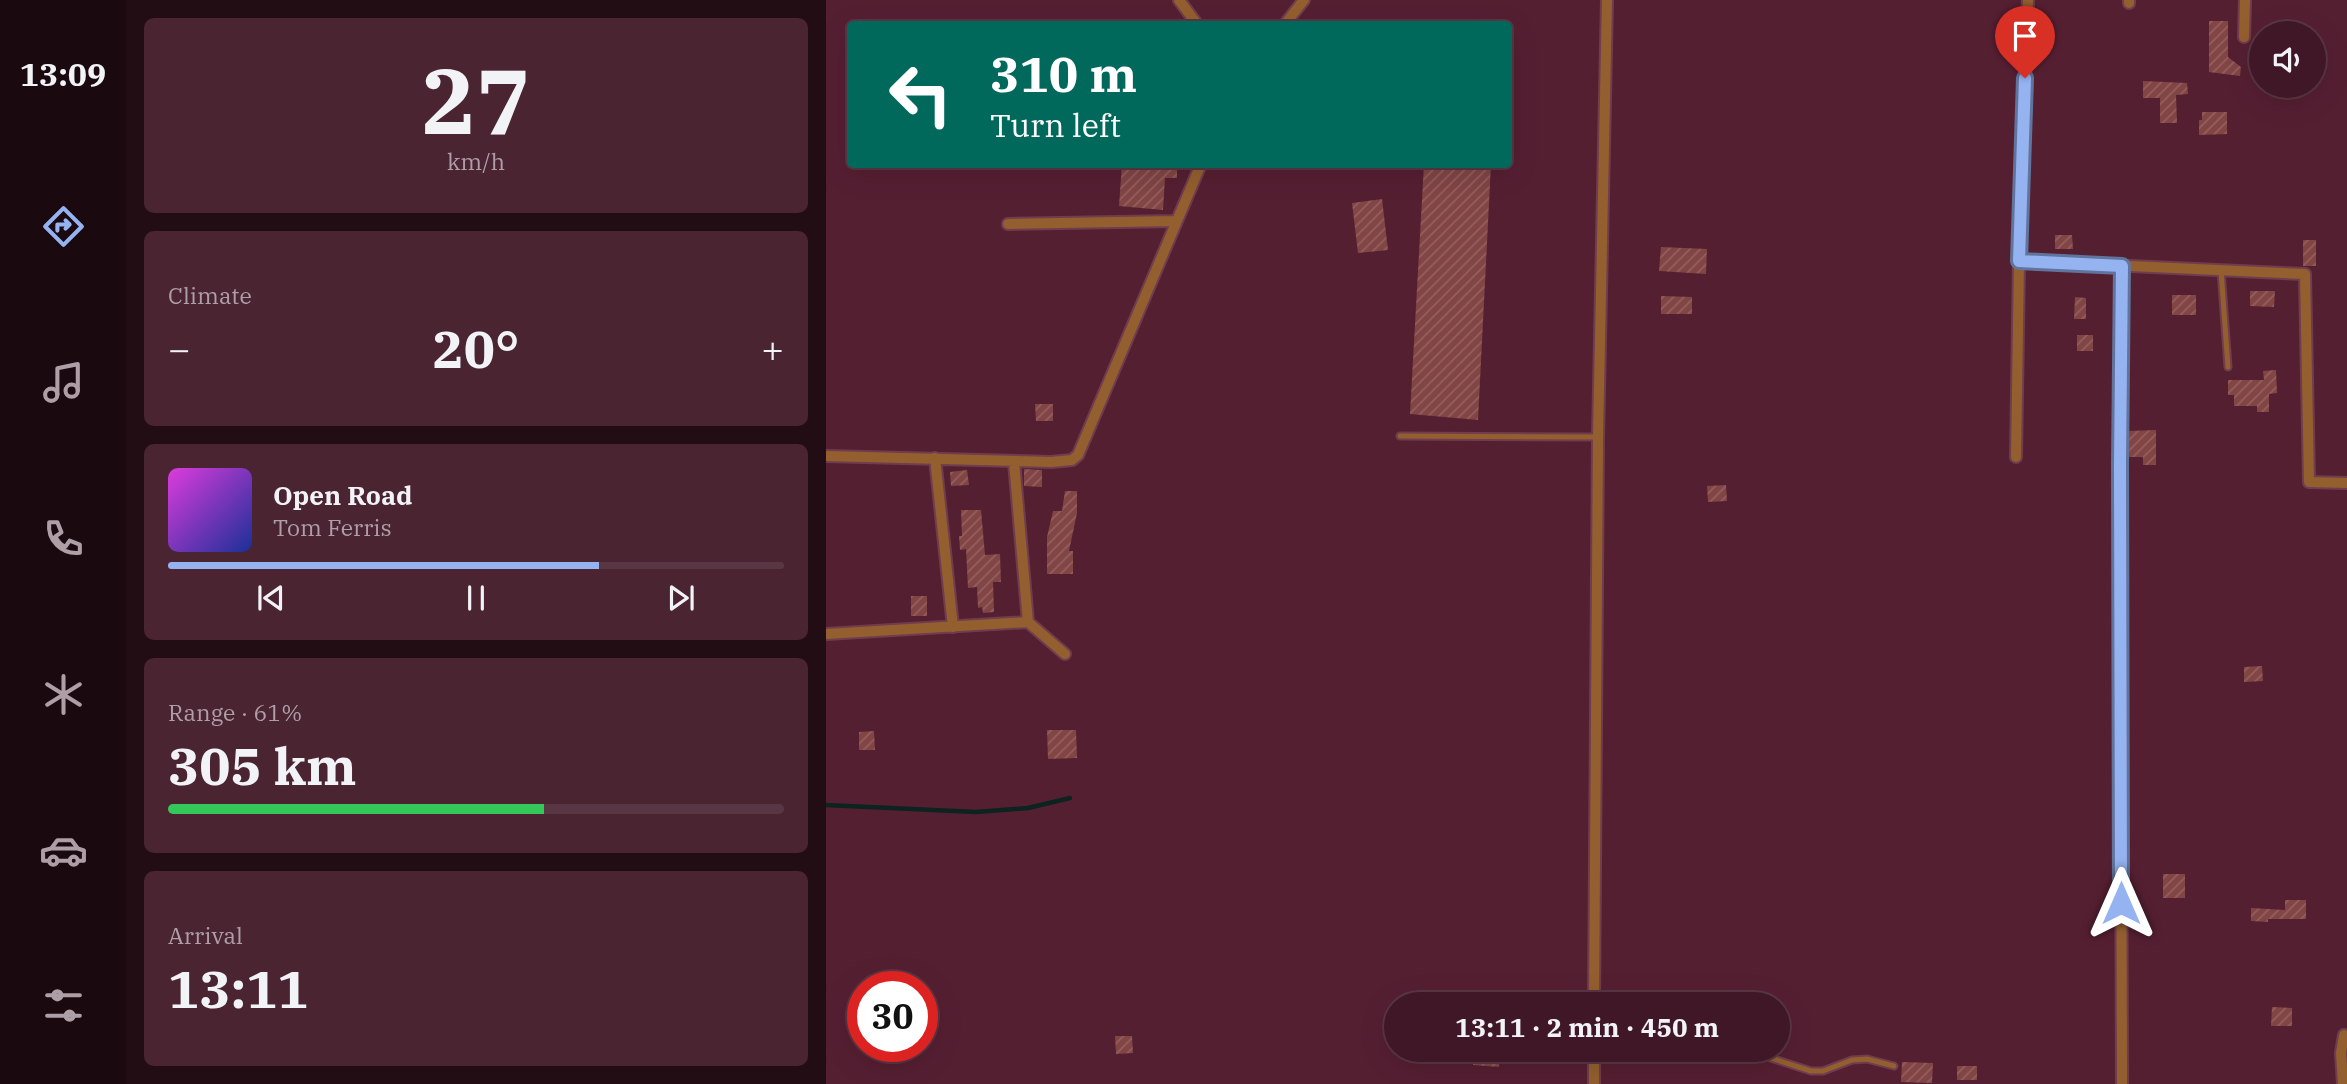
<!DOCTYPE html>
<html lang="en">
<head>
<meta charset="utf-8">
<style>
  :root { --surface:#401726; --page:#4b2432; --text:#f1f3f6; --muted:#ae9fa7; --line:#593643; --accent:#95b2f1 }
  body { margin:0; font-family:"IBM Plex Serif",serif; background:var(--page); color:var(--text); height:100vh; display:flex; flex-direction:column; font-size:26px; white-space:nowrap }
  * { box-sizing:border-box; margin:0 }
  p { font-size:23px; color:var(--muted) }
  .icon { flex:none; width:38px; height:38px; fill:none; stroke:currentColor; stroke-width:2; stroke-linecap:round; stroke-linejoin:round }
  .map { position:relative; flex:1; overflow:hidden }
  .sheet { display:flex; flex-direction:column; gap:18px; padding:18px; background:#230d15; width:700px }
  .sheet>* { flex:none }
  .top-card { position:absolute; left:21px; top:21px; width:665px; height:147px; border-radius:7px; box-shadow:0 7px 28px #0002,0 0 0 2px var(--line); background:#00695c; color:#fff; overflow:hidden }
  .buttons { position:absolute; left:1423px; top:21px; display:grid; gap:14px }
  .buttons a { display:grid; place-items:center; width:77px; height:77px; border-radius:50%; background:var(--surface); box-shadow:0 7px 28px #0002,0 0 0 2px var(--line); font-size:35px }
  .speed { position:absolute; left:21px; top:971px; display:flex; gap:14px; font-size:35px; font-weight:700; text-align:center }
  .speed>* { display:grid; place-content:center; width:91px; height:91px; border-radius:50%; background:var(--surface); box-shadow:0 7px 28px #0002,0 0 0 2px var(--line); line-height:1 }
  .speed .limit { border:10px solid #d22; background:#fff; color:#111 }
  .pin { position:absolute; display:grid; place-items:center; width:60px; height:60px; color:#fff; margin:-72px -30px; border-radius:50% 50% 50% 0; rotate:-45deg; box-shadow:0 0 7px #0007 }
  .pin .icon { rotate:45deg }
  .me { position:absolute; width:77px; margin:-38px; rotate:0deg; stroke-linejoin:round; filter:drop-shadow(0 0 5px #0008) }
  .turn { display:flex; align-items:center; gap:24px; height:147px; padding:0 28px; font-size:32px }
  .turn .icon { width:91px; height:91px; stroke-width:2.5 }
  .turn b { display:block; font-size:49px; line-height:60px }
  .big { font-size:52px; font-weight:800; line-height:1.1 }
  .sheet .widget { flex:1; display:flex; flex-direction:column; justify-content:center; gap:10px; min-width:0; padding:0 24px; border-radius:10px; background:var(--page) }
  .sheet .dial { align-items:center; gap:0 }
  .dial b { font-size:91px; line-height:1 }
  .song { display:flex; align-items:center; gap:21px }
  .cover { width:84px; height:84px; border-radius:10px; background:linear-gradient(135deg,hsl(300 70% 55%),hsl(230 70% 35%)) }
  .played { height:7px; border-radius:4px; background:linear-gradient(90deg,var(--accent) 70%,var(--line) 70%) }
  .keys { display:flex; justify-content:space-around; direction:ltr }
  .heat { display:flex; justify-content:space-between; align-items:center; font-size:38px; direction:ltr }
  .charge { height:10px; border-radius:5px; background:linear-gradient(90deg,#34c759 61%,var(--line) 0) }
  .trip { position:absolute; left:558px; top:992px; width:406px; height:70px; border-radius:35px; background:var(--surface); box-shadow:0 7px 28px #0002,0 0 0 2px var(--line); font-weight:800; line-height:70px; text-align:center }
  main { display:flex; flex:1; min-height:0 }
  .menu { display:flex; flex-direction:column; width:126px; justify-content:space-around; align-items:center; background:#1a090f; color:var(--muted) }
  .menu .icon { width:49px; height:49px }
  .menu .selected { color:var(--accent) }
  .menu b { font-size:32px; color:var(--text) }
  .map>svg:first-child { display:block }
</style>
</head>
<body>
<main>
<nav class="menu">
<b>13:09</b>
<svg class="icon selected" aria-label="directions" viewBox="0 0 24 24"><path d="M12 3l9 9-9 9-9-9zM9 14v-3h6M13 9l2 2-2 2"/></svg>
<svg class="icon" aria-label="music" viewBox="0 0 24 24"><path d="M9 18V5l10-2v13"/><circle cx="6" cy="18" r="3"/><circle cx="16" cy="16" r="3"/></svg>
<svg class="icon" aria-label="phone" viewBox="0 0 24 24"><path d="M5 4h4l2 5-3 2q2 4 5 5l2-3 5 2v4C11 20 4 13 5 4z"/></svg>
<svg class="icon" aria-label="climate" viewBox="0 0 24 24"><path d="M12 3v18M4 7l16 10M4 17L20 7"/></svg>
<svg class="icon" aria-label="car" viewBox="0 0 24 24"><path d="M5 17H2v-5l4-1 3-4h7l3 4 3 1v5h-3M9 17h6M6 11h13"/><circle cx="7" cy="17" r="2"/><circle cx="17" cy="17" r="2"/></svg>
<svg class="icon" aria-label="filters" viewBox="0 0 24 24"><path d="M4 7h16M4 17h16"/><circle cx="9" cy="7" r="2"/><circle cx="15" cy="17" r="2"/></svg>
</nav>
<section class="sheet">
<div class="widget dial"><b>27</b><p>km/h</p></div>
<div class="widget"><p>Climate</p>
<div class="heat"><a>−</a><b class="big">20°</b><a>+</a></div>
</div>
<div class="widget">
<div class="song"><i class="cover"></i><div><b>Open Road</b><p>Tom Ferris</p></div></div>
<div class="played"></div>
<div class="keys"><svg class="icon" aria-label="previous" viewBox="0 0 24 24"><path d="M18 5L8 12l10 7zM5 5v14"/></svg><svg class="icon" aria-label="pause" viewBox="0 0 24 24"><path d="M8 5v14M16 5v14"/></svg><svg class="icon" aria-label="next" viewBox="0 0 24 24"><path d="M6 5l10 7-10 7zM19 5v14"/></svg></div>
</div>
<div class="widget"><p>Range · 61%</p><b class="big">305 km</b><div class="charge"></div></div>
<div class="widget"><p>Arrival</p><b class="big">13:11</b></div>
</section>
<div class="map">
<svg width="1521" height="1084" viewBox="0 0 1521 1084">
  <defs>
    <pattern id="building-hatch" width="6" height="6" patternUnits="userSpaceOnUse" patternTransform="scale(1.75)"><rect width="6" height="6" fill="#814544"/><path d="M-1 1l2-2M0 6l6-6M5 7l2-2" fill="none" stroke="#945f5f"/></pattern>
  </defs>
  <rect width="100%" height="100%" fill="#551f32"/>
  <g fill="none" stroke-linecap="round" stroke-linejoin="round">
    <path stroke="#0c231f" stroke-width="4.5" d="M0 805 150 812 202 808 244 798"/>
  </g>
  <path fill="url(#building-hatch)" d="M1383 21H1402V57L1415 67 1414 76 1383 72Z
    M1317 81 1361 83 1362 94 1350 95 1351 123H1334V98H1317Z
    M1376 112H1401V134L1373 135V120H1376Z
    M296 164H351V178H339L337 210 293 206Z
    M598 164H665L652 420 584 414Z
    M556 199 562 250 532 253 526 203Z
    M1229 235H1246L1247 249H1229Z
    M1477 240H1490V266H1477Z
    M835 247 881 249 880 274 833 271Z
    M1424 291H1449L1448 307 1424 306Z
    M1346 295H1370V315H1346Z
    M835 296 866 297V314H835Z
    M1249 297 1260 298V319H1248Z
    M1251 335H1267V351H1251Z
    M1450 370 1451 393 1443 394V412H1431V406H1408V395H1402V380H1438L1437 371Z
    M209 404H227V421H210Z
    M1330 430V465H1317V457H1302V431Z
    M198 469 216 470V487L198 486Z
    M141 470 143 485 125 486 124 472Z
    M900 485 901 501 882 502 881 486Z
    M239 491H251V513L243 551H247V574H221V537L227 511H236Z
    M135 510H155L159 555 174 554 175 582H167L168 612 157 613 156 607 152 608 151 587 142 588 140 549 134 550 133 536H136Z
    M85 596H101V616H85Z
    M1436 666 1437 681 1418 682V667Z
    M221 730H250L251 758 222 759Z
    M48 731 49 750H33V732Z
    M1337 874H1359V898H1337Z
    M1459 900H1480V919H1442V922L1425 921V908L1459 910Z
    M1446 1007 1466 1008V1026H1445Z
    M289 1036H306L307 1053 290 1054Z
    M648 1050H674L673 1067 647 1065Z
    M1076 1062 1107 1063 1106 1083 1075 1082Z
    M1131 1066H1151V1080H1131Z"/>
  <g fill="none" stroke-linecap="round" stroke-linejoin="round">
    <g stroke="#703d4e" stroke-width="9">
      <path id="service" d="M1395 270 1402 367
        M574 436 772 437
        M920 1050 985 1071H997L1026 1060 1041 1059 1068 1066"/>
    </g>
    <g stroke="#703d4e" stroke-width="14">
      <path id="minor" d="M353 0 371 24
        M1303 3V0
        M459 24 478 0
        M1418 37 1419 0
        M182 224 350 221
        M1193 261 1479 274 1483 482 1521 483
        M1296 266 1294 463 1296 1084
        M0 456 225 462 246 460 252 455 375 164
        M1190 457 1193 261 1202 0
        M109 458 127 627
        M188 462 202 622
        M0 634 202 622 239 654
        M768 1004 772 437 781 0
        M768 1084V1050
        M1517 1084 1515 1053 1518 1035"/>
    </g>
    <use href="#service" stroke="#945f2e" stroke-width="5"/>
    <use href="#minor" stroke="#945f2e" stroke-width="10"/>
  </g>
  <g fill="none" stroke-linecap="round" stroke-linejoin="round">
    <g stroke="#61749d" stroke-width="18">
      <path id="route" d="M1199 78 1193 261 1296 266 1294 463 1295 903"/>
    </g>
    <use href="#route" stroke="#95b2f1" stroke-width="12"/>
  </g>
</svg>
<div class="buttons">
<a><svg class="icon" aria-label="sound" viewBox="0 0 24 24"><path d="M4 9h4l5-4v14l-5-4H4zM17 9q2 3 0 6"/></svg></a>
</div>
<div class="speed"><div class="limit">30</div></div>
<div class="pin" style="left:1199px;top:78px;background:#d93025"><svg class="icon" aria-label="arrive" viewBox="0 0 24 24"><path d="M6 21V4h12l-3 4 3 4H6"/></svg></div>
<svg class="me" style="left:1295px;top:903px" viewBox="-20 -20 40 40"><path d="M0-17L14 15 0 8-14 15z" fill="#95b2f1" stroke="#fff" stroke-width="4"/></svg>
<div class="trip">13:11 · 2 min · 450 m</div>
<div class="top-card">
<div class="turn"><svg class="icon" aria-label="left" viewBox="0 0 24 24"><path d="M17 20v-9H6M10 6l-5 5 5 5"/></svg><div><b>310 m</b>Turn left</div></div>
</div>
</div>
</main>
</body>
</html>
